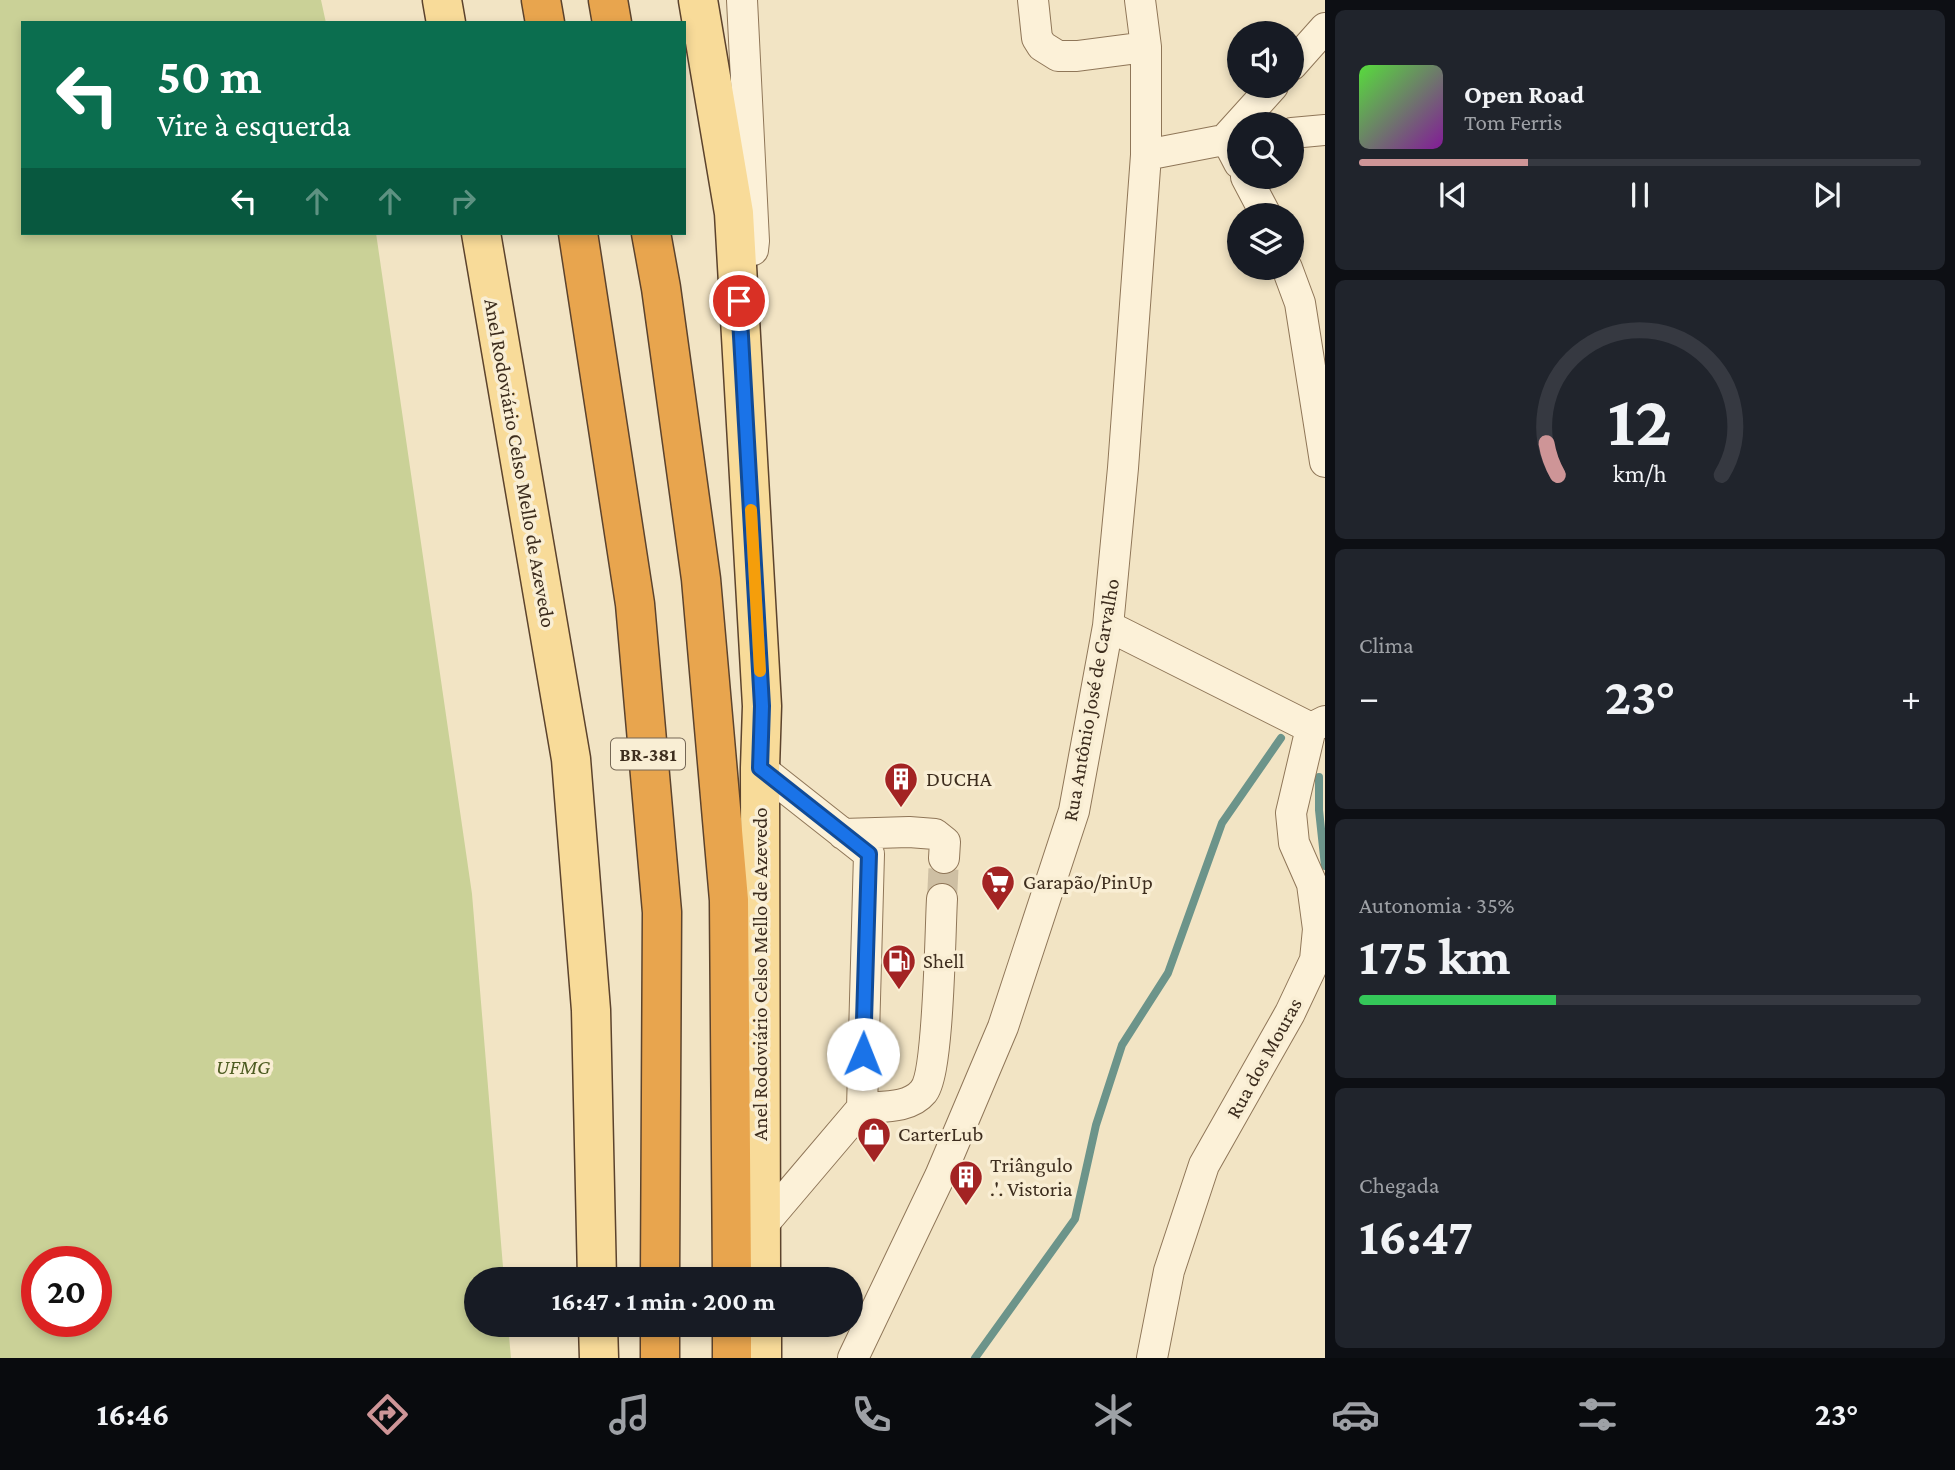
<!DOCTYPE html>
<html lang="pt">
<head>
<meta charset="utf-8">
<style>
  :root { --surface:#171b24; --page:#20242c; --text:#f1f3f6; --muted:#9ea1a6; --line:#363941; --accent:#ce9597 }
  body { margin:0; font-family:"Crimson Pro",serif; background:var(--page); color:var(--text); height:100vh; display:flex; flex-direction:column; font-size:26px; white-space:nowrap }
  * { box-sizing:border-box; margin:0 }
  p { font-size:23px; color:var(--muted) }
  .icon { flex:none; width:38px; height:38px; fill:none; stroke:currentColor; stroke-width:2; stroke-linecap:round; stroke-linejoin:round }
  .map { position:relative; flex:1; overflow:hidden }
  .drawer { display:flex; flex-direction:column; gap:10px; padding:10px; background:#0d0f14; width:630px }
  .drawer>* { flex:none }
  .top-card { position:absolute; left:21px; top:21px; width:665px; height:214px; border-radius:0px; box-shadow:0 4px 10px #0003; background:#0b6e4f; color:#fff; overflow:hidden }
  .controls { position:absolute; left:1227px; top:21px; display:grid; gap:14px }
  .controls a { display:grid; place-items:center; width:77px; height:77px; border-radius:50%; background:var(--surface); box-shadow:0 4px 10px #0003; font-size:35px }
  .speed { position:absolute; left:21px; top:1246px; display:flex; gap:14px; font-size:35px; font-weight:700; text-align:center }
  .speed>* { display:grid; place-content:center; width:91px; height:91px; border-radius:50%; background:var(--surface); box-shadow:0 4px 10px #0003; line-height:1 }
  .speed .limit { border:10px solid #d22; background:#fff; color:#111 }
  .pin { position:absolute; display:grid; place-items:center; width:60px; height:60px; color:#fff; margin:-30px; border:4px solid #fff; border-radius:50%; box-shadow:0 2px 7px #0007 }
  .me { position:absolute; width:77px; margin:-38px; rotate:1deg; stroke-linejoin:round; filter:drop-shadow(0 0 5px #0008) }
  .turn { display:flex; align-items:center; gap:24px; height:147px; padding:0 21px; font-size:32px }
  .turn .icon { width:91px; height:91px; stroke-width:2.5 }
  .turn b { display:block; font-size:49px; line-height:60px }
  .lanes { display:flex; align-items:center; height:66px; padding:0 21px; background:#0003; justify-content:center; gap:35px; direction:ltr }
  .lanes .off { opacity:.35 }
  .big { font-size:52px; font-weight:700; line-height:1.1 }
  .drawer .card { flex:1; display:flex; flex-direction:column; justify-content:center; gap:10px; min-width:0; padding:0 24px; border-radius:10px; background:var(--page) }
  .drawer .dial { align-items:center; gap:0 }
  .dial svg { height:182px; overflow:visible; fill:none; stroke:var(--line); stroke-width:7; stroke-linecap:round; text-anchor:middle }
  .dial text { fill:var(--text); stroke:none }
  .song { display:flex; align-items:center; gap:21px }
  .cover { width:84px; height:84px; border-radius:10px; background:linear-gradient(135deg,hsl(110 70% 55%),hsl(290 70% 35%)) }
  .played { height:7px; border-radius:4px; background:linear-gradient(90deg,var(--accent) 30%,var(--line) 30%) }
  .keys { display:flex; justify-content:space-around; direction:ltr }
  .heat { display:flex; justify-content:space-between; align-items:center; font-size:38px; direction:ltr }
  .charge { height:10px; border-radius:5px; background:linear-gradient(90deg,#34c759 35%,var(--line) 0) }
  .trip { position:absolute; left:464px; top:1267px; width:399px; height:70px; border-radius:35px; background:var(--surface); box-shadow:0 4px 10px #0003; font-weight:700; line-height:70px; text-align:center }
  .tab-bar { display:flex; height:112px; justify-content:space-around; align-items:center; background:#090b0e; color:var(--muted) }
  .tab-bar .icon { width:49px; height:49px }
  .tab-bar .on { color:var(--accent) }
  .tab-bar b { font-size:32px; color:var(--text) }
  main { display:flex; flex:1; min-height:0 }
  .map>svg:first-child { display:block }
</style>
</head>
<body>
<main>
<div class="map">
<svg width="1325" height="1358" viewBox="0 0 1325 1358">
  <rect width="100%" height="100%" fill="#f2e4c4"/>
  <path fill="#cad197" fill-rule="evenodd" d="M0 0H321L326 23H23V233H376L472 894 504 1279H476V1325H508L511 1358H0ZM37 1262H96V1321H37Z"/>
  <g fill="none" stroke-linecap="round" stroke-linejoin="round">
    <path stroke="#6c948a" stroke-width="8" d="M1319 777V810L1325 866
      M975 1358 1075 1219 1096 1125 1122 1045 1168 973 1222 823 1281 738"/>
    <path stroke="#cebfa3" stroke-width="30" stroke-dasharray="30 15" stroke-linecap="butt" d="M942 899 944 858"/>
    <g stroke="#8f7658" stroke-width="32">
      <path id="minor" d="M742 0 754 241 753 250
        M1033 0 1037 38 1042 46 1058 56H1077L1146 47
        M1292 65 1325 28
        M1292 133 1325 130
        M1146 155 1239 137
        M1239 163 1226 138 1273 86
        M1246 177 1266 215
        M1287 268 1300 303 1325 462
        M1108 626 1311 728
        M760 768 869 854 862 1108 761 1227
        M843 834 909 832 935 834 945 842 944 858
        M862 1108C881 1106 909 1109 923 1092 939 1074 940 932 942 899
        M853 1358 940 1176 1003 1027 1074 811 1108 626 1123 468 1146 155V47L1140 0
        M1152 1358 1169 1271 1204 1165 1290 1013 1315 960 1318 929 1312 884 1294 843 1291 813 1311 728 1325 721"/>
    </g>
    <g stroke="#5c432d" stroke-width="41">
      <path id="major" d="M442 0 446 23
        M698 0 734 213 762 706 760 768 761 1279
        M481 233 571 759 591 1010 597 1279
        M598 1325 599 1358
        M762 1325V1358"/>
    </g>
    <g stroke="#5c432d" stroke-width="41">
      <path id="highway" d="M541 0 545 23
        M608 0 612 23
        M578 233 635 604 662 912 660 1279
        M651 233 661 288 701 579 729 900 732 1279
        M660 1358V1325
        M732 1358V1325"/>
    </g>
    <use href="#minor" stroke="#fcf1d8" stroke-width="30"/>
    <use href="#major" stroke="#f8db99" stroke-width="38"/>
    <use href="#highway" stroke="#e8a54e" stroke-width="38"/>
  </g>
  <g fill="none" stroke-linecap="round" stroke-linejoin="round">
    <g stroke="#114b97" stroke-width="18">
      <path id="route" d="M739 301 762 706 760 768 869 854 863 1054"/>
    </g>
    <use href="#route" stroke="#1a73e8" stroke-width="12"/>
    <path stroke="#f59e0b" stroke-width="12" d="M751 510 760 671"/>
  </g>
  <defs>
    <g id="building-pin" transform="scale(1.75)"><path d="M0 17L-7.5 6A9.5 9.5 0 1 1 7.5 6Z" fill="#a32323" stroke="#f9eed4"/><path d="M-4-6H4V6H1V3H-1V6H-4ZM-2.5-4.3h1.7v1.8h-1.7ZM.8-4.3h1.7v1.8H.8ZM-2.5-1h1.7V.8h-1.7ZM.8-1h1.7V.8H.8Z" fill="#fff"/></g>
    <g id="supermarket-pin" transform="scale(1.75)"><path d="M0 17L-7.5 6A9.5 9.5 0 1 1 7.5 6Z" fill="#a32323" stroke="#f9eed4"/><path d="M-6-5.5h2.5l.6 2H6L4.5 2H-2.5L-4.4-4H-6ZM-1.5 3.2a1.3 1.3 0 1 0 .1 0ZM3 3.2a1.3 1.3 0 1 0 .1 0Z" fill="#fff"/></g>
    <g id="fuel-pin" transform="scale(1.75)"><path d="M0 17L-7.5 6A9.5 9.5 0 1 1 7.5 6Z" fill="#a32323" stroke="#f9eed4"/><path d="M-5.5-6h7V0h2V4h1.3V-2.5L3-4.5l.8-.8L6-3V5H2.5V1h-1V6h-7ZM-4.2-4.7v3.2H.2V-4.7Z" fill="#fff"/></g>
    <g id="shop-pin" transform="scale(1.75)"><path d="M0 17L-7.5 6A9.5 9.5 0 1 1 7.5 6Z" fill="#a32323" stroke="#f9eed4"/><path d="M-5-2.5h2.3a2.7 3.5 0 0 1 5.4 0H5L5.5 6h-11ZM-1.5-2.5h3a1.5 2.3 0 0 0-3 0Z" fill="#fff"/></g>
  </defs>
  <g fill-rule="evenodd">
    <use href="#building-pin" x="901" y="779"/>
    <use href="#supermarket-pin" x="998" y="882"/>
    <use href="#fuel-pin" x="899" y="961"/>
    <use href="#shop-pin" x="874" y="1134"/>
    <use href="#building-pin" x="966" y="1177"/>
  </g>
  <g text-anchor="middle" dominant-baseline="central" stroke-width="7" stroke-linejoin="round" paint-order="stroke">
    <rect fill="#f9eed4" stroke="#756755" stroke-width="2" x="611" y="738.5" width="74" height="31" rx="5"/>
    <g font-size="19" font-weight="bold" fill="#3d2d1e">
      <text x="648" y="754">BR-381</text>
    </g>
    <g font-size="21" fill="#3d2d1e" stroke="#f9eed4">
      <text transform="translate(520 463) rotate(80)">Anel Rodoviário Celso Mello de Azevedo</text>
      <text transform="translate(1091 700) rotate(-80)">Rua Antônio José de Carvalho</text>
      <text transform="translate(760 974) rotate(-90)">Anel Rodoviário Celso Mello de Azevedo</text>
      <text transform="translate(1264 1058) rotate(-61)">Rua dos Mouras</text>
    </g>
    <g font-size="21" fill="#3d2d1e" stroke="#f9eed4" text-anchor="start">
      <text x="926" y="779">DUCHA</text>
      <text x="1023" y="882">Garapão/PinUp</text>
      <text x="923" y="961">Shell</text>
      <text x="898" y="1134">CarterLub</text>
      <text x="990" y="1165">Triângulo<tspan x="990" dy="24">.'. Vistoria</tspan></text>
    </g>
    <g font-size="21" font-style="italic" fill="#4d5c22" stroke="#f9eed4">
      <text x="243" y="1067">UFMG</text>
    </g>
  </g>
</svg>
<div class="controls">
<a><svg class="icon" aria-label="sound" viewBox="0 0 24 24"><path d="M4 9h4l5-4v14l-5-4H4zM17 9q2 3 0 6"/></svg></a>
<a><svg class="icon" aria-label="search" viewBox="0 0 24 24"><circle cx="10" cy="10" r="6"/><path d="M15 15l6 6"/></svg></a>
<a><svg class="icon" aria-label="layers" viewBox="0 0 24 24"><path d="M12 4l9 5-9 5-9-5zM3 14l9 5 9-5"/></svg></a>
</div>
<div class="speed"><div class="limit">20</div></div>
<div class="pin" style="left:739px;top:301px;background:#d93025"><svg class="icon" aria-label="arrive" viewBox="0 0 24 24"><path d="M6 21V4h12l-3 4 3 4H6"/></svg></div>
<svg class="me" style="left:863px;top:1054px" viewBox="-20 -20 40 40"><circle r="19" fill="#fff"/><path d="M0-13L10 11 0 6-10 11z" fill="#1a73e8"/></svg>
<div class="trip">16:47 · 1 min · 200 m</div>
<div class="top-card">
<div class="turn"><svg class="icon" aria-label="left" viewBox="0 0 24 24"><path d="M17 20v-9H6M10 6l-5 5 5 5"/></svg><div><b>50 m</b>Vire à esquerda</div></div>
<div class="lanes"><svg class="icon" aria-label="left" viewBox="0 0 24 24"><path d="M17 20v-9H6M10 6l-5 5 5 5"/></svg><svg class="icon off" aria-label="ahead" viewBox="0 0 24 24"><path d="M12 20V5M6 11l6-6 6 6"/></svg><svg class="icon off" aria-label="ahead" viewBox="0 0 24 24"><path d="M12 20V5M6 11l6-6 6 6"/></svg><svg class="icon off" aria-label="right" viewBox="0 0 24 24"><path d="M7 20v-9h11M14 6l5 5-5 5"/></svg></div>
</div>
</div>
<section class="drawer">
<div class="card">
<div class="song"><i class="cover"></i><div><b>Open Road</b><p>Tom Ferris</p></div></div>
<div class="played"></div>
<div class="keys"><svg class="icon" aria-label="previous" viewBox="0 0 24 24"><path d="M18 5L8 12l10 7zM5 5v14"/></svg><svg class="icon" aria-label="pause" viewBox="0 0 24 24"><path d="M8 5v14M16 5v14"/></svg><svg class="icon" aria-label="next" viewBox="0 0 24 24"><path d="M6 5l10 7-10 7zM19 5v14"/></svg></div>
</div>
<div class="card dial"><svg viewBox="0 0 100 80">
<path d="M14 69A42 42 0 1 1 86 69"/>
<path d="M14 69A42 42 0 0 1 9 55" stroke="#ce9597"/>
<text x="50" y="56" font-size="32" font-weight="700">12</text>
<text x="50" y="72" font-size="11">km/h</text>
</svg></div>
<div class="card"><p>Clima</p>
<div class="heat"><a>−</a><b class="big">23°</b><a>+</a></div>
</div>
<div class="card"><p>Autonomia · 35%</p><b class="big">175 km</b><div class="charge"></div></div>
<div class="card"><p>Chegada</p><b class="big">16:47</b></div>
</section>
</main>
<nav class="tab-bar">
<b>16:46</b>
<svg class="icon on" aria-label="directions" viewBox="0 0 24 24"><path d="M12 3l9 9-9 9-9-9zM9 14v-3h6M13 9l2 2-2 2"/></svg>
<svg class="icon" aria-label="music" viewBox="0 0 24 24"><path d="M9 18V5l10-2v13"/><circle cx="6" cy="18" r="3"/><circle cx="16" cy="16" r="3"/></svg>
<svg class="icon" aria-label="phone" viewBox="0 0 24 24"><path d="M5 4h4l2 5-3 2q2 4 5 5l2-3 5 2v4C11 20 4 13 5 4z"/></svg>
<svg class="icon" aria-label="climate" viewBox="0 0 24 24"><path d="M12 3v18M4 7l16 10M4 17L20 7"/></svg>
<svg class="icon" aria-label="car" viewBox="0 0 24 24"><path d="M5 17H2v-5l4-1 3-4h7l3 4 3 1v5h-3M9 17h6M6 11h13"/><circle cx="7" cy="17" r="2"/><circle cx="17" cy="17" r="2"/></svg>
<svg class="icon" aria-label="filters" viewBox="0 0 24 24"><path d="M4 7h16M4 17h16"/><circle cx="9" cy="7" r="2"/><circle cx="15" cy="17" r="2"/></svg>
<b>23°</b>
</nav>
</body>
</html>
